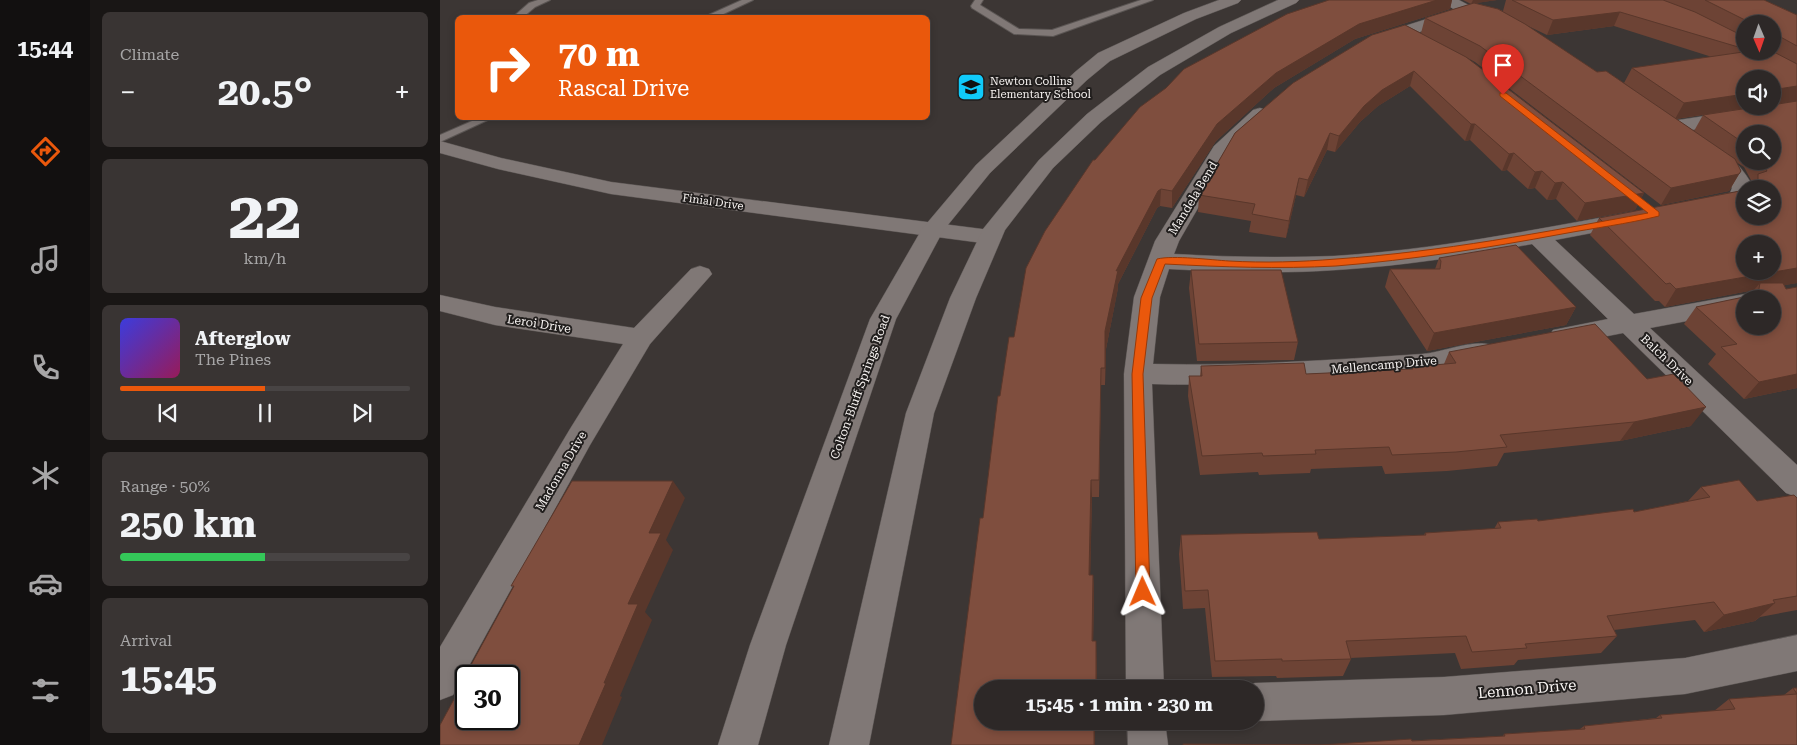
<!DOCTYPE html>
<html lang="en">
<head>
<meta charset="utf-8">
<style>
  :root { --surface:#2d2827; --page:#393433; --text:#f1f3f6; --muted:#a7a6a7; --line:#484444; --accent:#ea580c }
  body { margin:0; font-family:"Roboto Serif",serif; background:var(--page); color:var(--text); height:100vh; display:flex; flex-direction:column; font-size:19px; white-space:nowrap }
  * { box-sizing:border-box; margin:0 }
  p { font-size:16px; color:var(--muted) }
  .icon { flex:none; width:28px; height:28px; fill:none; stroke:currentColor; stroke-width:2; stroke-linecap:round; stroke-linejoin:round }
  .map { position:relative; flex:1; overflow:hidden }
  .panel { display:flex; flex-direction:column; gap:12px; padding:12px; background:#191615; width:350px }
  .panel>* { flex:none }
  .top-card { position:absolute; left:15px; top:15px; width:475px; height:105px; border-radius:8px; box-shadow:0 2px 8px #0003,0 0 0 1px var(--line); background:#ea580c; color:#fff; overflow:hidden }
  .needle { width:32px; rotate:178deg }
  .tools { position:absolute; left:1296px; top:15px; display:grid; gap:10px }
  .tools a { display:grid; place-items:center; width:45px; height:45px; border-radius:50%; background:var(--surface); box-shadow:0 2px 8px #0003,0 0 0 1px var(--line); font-size:25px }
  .speed { position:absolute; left:15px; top:665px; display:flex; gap:10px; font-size:25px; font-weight:700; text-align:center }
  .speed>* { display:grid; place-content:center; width:65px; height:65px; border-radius:50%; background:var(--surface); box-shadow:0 2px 8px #0003,0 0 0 1px var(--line); line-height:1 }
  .speed .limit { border:2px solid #111; border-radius:8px; background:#fff; color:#111 }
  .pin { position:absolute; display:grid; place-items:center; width:42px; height:42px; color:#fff; margin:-51px -21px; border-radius:50% 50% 50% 0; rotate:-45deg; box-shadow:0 0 5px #0007 }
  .pin .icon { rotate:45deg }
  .me { position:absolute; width:55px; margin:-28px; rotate:359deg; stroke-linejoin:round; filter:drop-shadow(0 0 4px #0008) }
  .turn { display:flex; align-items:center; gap:18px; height:105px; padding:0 20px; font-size:22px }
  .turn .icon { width:65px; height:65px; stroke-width:2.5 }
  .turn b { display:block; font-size:35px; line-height:42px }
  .big { font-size:38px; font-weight:700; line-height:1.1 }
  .panel .card { flex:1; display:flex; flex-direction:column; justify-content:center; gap:8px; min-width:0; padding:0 18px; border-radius:8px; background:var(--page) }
  .panel .dial { align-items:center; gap:0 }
  .dial b { font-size:65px; line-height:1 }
  .song { display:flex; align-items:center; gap:15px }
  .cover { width:60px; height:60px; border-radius:8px; background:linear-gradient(135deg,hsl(240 70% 55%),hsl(330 70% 35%)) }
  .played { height:5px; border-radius:2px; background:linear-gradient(90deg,var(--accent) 50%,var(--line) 50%) }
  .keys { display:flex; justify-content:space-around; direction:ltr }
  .heat { display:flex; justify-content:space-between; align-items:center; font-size:28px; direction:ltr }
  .charge { height:8px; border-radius:4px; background:linear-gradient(90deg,#34c759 50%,var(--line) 0) }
  .trip { position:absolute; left:534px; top:680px; width:290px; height:50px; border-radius:25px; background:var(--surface); box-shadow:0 2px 8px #0003,0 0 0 1px var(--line); font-weight:700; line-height:50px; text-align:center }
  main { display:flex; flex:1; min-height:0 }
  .tab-bar { display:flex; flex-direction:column; width:90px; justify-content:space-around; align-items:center; background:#121010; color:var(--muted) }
  .tab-bar .icon { width:35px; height:35px }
  .tab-bar .selected { color:var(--accent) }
  .tab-bar b { font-size:22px; color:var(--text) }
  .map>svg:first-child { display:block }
</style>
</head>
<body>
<main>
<nav class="tab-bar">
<b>15:44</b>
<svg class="icon selected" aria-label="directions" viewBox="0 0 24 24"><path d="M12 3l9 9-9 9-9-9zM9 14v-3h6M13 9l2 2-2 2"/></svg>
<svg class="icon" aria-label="music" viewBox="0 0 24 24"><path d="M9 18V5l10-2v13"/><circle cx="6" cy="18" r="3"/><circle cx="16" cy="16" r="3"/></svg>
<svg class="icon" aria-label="phone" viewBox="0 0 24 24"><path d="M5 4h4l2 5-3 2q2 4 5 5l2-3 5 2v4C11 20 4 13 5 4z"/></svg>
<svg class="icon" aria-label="climate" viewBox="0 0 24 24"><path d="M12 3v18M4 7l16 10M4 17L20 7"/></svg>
<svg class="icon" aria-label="car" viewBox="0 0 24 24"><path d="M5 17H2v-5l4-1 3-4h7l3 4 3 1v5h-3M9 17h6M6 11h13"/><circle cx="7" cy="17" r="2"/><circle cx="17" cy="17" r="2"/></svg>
<svg class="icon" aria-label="filters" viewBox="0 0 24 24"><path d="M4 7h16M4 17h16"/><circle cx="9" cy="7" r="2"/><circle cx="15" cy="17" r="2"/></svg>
</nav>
<section class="panel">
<div class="card"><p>Climate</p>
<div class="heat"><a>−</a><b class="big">20.5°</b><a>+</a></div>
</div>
<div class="card dial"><b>22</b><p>km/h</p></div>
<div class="card">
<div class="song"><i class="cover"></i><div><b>Afterglow</b><p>The Pines</p></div></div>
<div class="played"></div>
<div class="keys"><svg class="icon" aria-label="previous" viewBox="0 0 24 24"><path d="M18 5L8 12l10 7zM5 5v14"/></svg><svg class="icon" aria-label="pause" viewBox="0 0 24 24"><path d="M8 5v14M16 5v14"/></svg><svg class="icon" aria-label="next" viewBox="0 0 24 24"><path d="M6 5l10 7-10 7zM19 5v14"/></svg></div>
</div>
<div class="card"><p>Range · 50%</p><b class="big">250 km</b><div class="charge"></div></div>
<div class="card"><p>Arrival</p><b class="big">15:45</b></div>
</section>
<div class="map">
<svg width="1357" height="745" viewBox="0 0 1357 745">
  <rect width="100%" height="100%" fill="#3c3634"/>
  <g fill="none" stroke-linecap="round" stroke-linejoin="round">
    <g stroke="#5a5553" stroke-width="2">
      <path id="service" d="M98 0H110L95 7 82 18H72L89 3Z
        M302 0H313L275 18H262Z
        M535 0H543L540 5 579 29 612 30 701 0H713L613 36 574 34 532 8 531 6Z
        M39 118H52L0 142V135Z"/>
    </g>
    <g stroke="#5a5553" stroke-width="1">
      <path id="minor" d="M999 0H1019L1034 8 1063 14 1065 17 1063 20 1057 22 1026 16 942 45H930L928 41 930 37 1015 10Z
        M1357 102V114L1232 133 1225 131 1222 127 1225 123 1232 121Z
        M820 108 827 110 830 114 792 149 739 241 734 254C787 257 841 258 894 256 994 250 1093 230 1191 212L1199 214 1202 219 1199 224 1115 240 1194 314 1305 294 1314 296 1316 299H1305V310L1210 328 1357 465V497L1346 493 1183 333 1122 345 1113 342 1109 336 1113 330 1168 319 1092 244C1027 256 962 266 896 270 841 274 785 272 729 269L720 297 713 364C802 366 892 360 982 354 1005 352 1030 339 1052 345L1056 352 1052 359C1005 373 955 375 906 378 841 382 777 386 712 384L724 689H686L684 374 694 297 715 241 774 146 813 110Z
        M0 141 61 158 171 182 550 230 558 232 562 237 558 242 550 244 171 194 58 169 0 153Z
        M1270 148C1291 153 1304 170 1314 188L1305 189V203L1270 211 1262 209 1259 204 1262 199 1290 193 1292 188 1286 175 1260 154 1263 150Z
        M260 266 269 269 272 274 210 344 150 445 13 695 0 700V647L130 429 183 344 55 325 0 311V295L55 307 194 328 251 269Z
        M1357 635V671L1245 694 1004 715 815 721V689H801L815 683 1004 677 1245 658Z
        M687 721H725L728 745H688Z"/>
    </g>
    <g stroke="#5a5553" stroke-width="1">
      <path id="tertiary" d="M779 0H801L798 3 756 19 670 61 647 80 550 173 503 231 456 319 346 645 318 745H278L310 645 430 319 482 229 536 165 635 72 658 53 744 13Z
        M838 0H859L856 3 791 33 720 75 661 122 613 168 565 230 536 298 494 413 429 745H389L466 413 510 298 543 229 599 160 647 114 708 67 779 27Z"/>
    </g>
    <use href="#service" fill="#807876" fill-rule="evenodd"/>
    <use href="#minor" fill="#807876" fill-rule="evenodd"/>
    <use href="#tertiary" fill="#807876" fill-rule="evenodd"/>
  </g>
  <path fill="#6d4335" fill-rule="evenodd" d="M889 0H1012L1010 9 915 39 834 88 776 141 732 208 720 206 717 208 678 284V288L666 349 665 385H661L659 497H652L650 575H653L654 591 653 641H656L657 689H542V721H655V745H511L543 518 560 396 574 337 655 160Z
    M1023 0H1057L1035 3 1058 9 1063 11 1066 0H1072L1088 8 1072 0H1324L1357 15V101L1332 104V79H1305V106H1320L1277 113 1322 106H1332V105L1357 101V283L1344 285 1346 289 1357 287V388L1304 399 1268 364 1276 354 1244 324 1256 307 1311 296 1314 290 1225 307 1219 301H1215L1150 235 1159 218 1305 190V216H1332V189H1308L1312 182 1304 167 1296 162 1301 171 1289 191 1221 205 1035 62 1004 45 1026 57 1204 193 1195 210 1137 221 1116 199 1107 200 1095 188 1088 189 1067 170 1062 171 1030 140 1025 141 970 86 938 106 920 122 895 152 887 150 864 197 856 195 846 238 809 232 811 221 758 212 759 195 795 133 853 83 932 35 965 25 981 33 985 18 1031 4ZM1305 24H1332V51H1305ZM1086 25 1107 35 1174 26 1272 57 1192 68 1184 83 1198 93 1166 71 1157 72ZM1263 115 1254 131 1236 119ZM1305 134H1332V161H1305ZM1305 244H1332V271H1305ZM1305 299H1332V326H1305Z
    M999 258 1136 307 1126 325 987 351 945 287 950 269H995Z
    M751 270 858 342 854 360 757 361 749 288Z
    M1009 352 1251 426 1180 441 1064 453 1057 466 1007 471 945 474 942 466 871 469 870 473 819 475 818 472 760 475 748 396 749 376H760L761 366 866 374 971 369 972 367 1004 364Z
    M1261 487 1317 501 1357 498V610L1320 617 1315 621 1264 632 1255 620 1174 630 1177 636 1161 653 1078 660 1074 665 1021 669 1015 653 910 658 911 659 903 676 837 678 836 676 772 677 765 608 743 609 739 554 741 535 879 539 984 535 985 533 1054 529 1058 522 1098 521 1194 512 1248 501Z
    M1353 688H1357V745H881L1063 736 1064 734 1140 729 1144 726 1216 718 1220 715 1274 711 1289 699 1344 695Z"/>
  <path fill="#59372b" d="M997 0H1012L1010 9 915 39 834 88 776 141 732 208V191L777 124 836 73 919 24Z
    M1033 0H1057L1031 4Z
    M1180 12 1174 26 1107 35 1113 20Z
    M974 71 970 86 938 106 920 122 895 152 899 136 924 106 942 90Z
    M1357 86V101L1332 104V90Z
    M1305 94V106H1320L1235 119 1244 103Z
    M1031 124H1035L1030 140 1025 141Z
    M890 133 887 150 864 197 868 180Z
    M1074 153 1067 170 1062 171 1069 154Z
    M1102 171 1095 188 1088 189 1095 172Z
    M1299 174 1289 191 1221 205 1231 188Z
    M859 178 856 195 846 238 849 221Z
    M1123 182 1116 199 1107 200 1115 183Z
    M721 189 720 206 717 208 678 284V288L666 349 665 385V331L676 271 718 191Z
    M1204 193 1195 210 1137 221 1145 203Z
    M1357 268V283L1319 290 1320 283 1314 290 1225 307 1236 289Z
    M1136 307 1126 325 987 351 994 333Z
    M661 368V385L659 497V480Z
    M1357 374V388L1304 399 1319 382Z
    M1266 407 1251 426 1180 441 1194 422Z
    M651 480 652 497 650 591 649 575Z
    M233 481 245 498 226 540 233 550 205 612 212 620 180 696 182 697 162 745H139L164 683 188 604 209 533Z
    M653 575 654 591 653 656 652 641Z
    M1335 603 1315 621 1264 632 1284 615Z
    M656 641 657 689H656Z
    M654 721H655V745H654Z"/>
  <path fill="#7f4e3e" stroke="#59372b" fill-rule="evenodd" d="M889 0H997L919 24 836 73 777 124 732 191 721 189 718 191 676 271 678 270 665 331V368H661L659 480H651L649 575H653L652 641H656V689H542V721H654V745H511L540 518H543L558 396H560L569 337H574L586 268 605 231 653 160H655L700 107 726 88 744 69 847 14Z
    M1072 0H1223L1255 12 1305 37V49L1180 12 1113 20Z
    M1265 0H1324L1357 15V46L1335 34H1332V24H1313Z
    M1034 3 1058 9 1085 24 1157 72 1166 71 1295 159 1301 171 1299 174 1231 188 1040 46 985 18Z
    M965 25 1026 57 1204 193 1145 203 1123 182 1115 183 1102 171 1095 172 1074 153 1069 154 1035 124H1031L974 71 942 90 924 106 899 136 890 133 868 180 859 178 849 221 812 214 815 204 759 195 795 133 853 83 932 35Z
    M1310 51H1332L1357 64V86L1332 90V79H1305V94L1244 103 1192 68Z
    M1357 101V268L1236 289 1230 283 1226 284 1159 218 1305 190V216H1332V189H1309L1318 187V174L1327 171 1321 161H1332V134H1305V144L1263 115 1322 106H1332V105ZM1305 244H1332V271H1305Z
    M1076 245 1136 307 994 333 950 269H1000L1001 261 999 258Z
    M751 270H841L858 342 759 344Z
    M1320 283H1343L1346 289 1357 287V374L1319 382 1281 347 1297 344 1256 307 1318 294ZM1305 299H1332V326H1305Z
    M1155 324 1207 379 1234 374 1266 407 1194 422 1060 435 1067 447 1016 452 952 455 949 447 875 450 876 454 823 456 822 453 762 456 749 376H762L761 366 864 363 866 374 973 369 972 367 1016 363 1009 352Z
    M1299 480 1317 501 1354 495 1357 498V596L1333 600 1335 603 1284 615 1274 602 1167 616 1177 636 1085 644 1087 648 1032 652 1026 636 906 641 911 659 842 661V659L775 661 768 590 745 591 741 535 877 532 879 539 986 535 985 533 1061 528 1058 522 1097 519 1098 521 1193 509 1194 512 1270 497 1261 487Z
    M132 481H233L209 533H221L188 604H198L164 683H166L139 745H0V725L26 677V719H69V676H27L33 665H31L74 586H71Z
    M1353 688H1357V745H743V744L881 745 971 739 972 741 1065 736 1064 734 1145 729 1144 726 1222 718 1220 715 1295 709 1289 699 1357 694Z"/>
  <path fill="#ea580c" stroke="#983908" d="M1060 93H1066L1219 212V216C1187 224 1154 228 1122 234 1047 248 971 260 896 266 839 269 782 267 725 264L712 298 703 374 710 592 708 597 703 599 698 597 696 592 692 374 701 298 717 259C733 255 772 260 789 261 824 263 861 262 896 259 1001 252 1105 232 1208 213L1060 96Z"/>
  <defs>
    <g id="school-square" transform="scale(1.4375)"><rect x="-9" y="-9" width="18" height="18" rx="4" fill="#10cafa" stroke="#211e1d"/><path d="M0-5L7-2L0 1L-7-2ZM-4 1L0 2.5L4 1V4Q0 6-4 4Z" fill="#111"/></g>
  </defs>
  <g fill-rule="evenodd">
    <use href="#school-square" x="531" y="87"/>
  </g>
  <g text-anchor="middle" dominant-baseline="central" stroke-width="4" stroke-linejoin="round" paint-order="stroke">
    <g font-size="11" fill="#f8f4f2" stroke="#211e1d" text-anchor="start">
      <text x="550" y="81">Newton Collins<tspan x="550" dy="13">Elementary School</tspan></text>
    </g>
    <g font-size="11" fill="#f8f4f2" stroke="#211e1d">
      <text transform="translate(273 202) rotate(8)">Finial Drive</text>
    </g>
    <g font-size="12" fill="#f8f4f2" stroke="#211e1d">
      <text transform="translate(753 198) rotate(-59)">Mandela Bend</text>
      <text transform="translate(99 324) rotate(9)">Leroi Drive</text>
      <text transform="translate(1227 360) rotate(44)">Balch Drive</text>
      <text transform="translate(944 365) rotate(-5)">Mellencamp Drive</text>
      <text transform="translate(420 387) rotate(-70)">Colton-Bluff Springs Road</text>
      <text transform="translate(121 471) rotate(-60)">Madonna Drive</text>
    </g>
    <g font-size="15" fill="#f8f4f2" stroke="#211e1d">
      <text transform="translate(1087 689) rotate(-5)">Lennon Drive</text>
    </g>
  </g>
</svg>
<div class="tools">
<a><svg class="needle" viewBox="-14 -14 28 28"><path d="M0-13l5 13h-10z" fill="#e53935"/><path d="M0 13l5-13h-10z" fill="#a7a6a7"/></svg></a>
<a><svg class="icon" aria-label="sound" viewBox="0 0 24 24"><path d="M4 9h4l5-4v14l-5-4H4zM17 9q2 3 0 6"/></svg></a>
<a><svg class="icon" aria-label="search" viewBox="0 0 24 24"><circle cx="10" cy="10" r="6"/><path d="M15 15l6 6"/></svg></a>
<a><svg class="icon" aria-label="layers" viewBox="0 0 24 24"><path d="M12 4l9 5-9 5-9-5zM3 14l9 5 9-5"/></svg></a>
<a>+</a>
<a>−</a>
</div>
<div class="speed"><div class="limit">30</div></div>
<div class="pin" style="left:1063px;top:95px;background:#d93025"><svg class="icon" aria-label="arrive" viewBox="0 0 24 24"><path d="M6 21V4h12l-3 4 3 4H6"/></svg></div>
<svg class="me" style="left:703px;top:592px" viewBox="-20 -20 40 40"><path d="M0-17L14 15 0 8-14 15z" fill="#ea580c" stroke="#fff" stroke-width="4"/></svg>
<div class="trip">15:45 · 1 min · 230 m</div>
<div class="top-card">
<div class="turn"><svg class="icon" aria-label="right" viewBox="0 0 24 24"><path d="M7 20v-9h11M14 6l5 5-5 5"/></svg><div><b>70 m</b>Rascal Drive</div></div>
</div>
</div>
</main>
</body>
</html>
